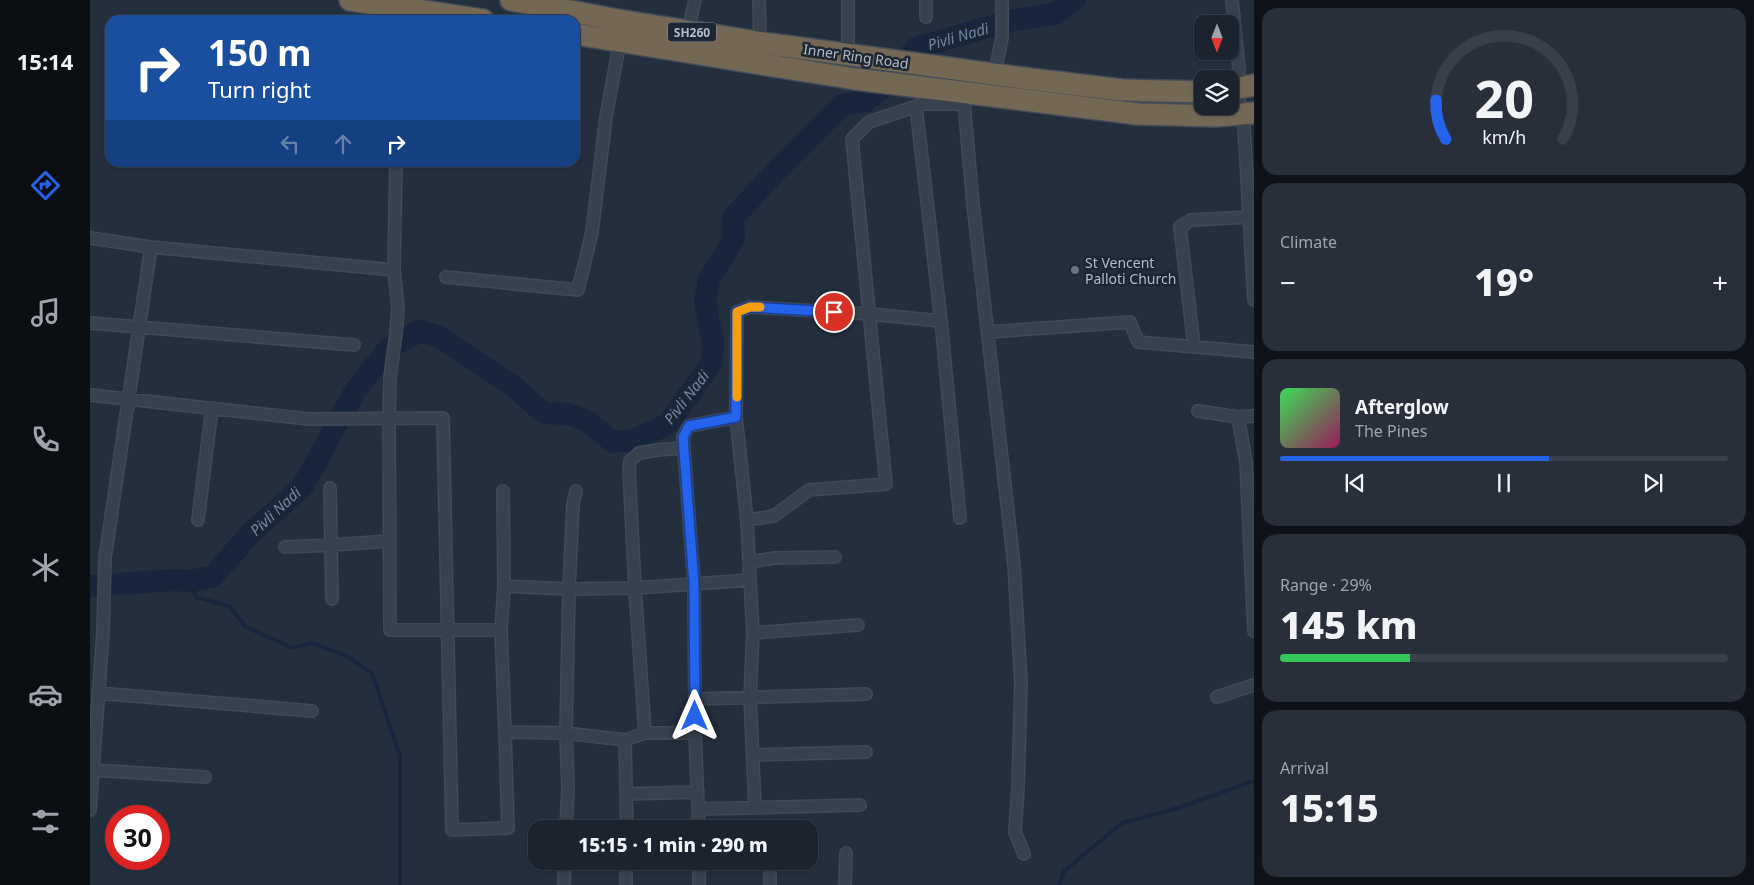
<!DOCTYPE html>
<html lang="en">
<head>
<meta charset="utf-8">
<style>
  :root { --surface:#1b232e; --page:#282f3a; --text:#f1f3f6; --muted:#a0a4aa; --line:#39404a; --accent:#2563eb }
  body { margin:0; font-family:"Noto Sans",sans-serif; background:var(--page); color:var(--text); height:100vh; display:flex; flex-direction:column; font-size:19px; white-space:nowrap }
  * { box-sizing:border-box; margin:0 }
  p { font-size:16px; color:var(--muted) }
  .icon { flex:none; width:28px; height:28px; fill:none; stroke:currentColor; stroke-width:2; stroke-linecap:round; stroke-linejoin:round }
  .map { position:relative; flex:1; overflow:hidden }
  .details { display:flex; flex-direction:column; gap:8px; padding:8px; background:#0f1319; width:500px }
  .details>* { flex:none }
  .top-card { position:absolute; left:15px; top:15px; width:475px; height:152px; border-radius:15px; box-shadow:0 1px 4px #0004,0 0 0 1px var(--line); background:#1a4fa0; color:#fff; overflow:hidden }
  .needle { width:32px; rotate:180deg }
  .fabs { position:absolute; left:1104px; top:15px; display:grid; gap:10px }
  .fabs a { display:grid; place-items:center; width:45px; height:45px; border-radius:10px; background:var(--surface); box-shadow:0 1px 4px #0004,0 0 0 1px var(--line); font-size:25px }
  .speed { position:absolute; left:15px; top:805px; display:flex; gap:10px; font-size:25px; font-weight:700; text-align:center }
  .speed>* { display:grid; place-content:center; width:65px; height:65px; border-radius:50%; background:var(--surface); box-shadow:0 1px 4px #0004,0 0 0 1px var(--line); line-height:1 }
  .speed .limit { border:8px solid #d22; background:#fff; color:#111 }
  .pin { position:absolute; display:grid; place-items:center; width:42px; height:42px; color:#fff; margin:-21px; border:2px solid #fff; border-radius:50%; box-shadow:0 1px 5px #0007 }
  .me { position:absolute; width:55px; margin:-28px; rotate:0deg; stroke-linejoin:round; filter:drop-shadow(0 0 4px #0008) }
  .turn { display:flex; align-items:center; gap:18px; height:105px; padding:0 20px; font-size:22px }
  .turn .icon { width:65px; height:65px; stroke-width:2.5 }
  .turn b { display:block; font-size:35px; line-height:42px }
  .lanes { display:flex; align-items:center; height:48px; padding:0 20px; background:#0003; justify-content:center; gap:25px; direction:ltr }
  .lanes .off { opacity:.35 }
  .big { font-size:38px; font-weight:800; line-height:1.1 }
  .details .widget { flex:1; display:flex; flex-direction:column; justify-content:center; gap:8px; min-width:0; padding:0 18px; border-radius:15px; background:var(--page) }
  .details .dial { align-items:center; gap:0 }
  .dial svg { height:130px; overflow:visible; fill:none; stroke:var(--line); stroke-width:7; stroke-linecap:round; text-anchor:middle }
  .dial text { fill:var(--text); stroke:none }
  .song { display:flex; align-items:center; gap:15px }
  .cover { width:60px; height:60px; border-radius:8px; background:linear-gradient(135deg,hsl(130 70% 55%),hsl(330 70% 35%)) }
  .played { height:5px; border-radius:2px; background:linear-gradient(90deg,var(--accent) 60%,var(--line) 60%) }
  .keys { display:flex; justify-content:space-around; direction:ltr }
  .heat { display:flex; justify-content:space-between; align-items:center; font-size:28px; direction:ltr }
  .charge { height:8px; border-radius:4px; background:linear-gradient(90deg,#34c759 29%,var(--line) 0) }
  .trip { position:absolute; left:438px; top:820px; width:290px; height:50px; border-radius:15px; background:var(--surface); box-shadow:0 1px 4px #0004,0 0 0 1px var(--line); font-weight:800; line-height:50px; text-align:center }
  main { display:flex; flex:1; min-height:0 }
  .menu { display:flex; flex-direction:column; width:90px; justify-content:space-around; align-items:center; background:#0b0e12; color:var(--muted) }
  .menu .icon { width:35px; height:35px }
  .menu .current { color:var(--accent) }
  .menu b { font-size:22px; color:var(--text) }
  .map>svg:first-child { display:block }
</style>
</head>
<body>
<main>
<nav class="menu">
<b>15:14</b>
<svg class="icon current" aria-label="directions" viewBox="0 0 24 24"><path d="M12 3l9 9-9 9-9-9zM9 14v-3h6M13 9l2 2-2 2"/></svg>
<svg class="icon" aria-label="music" viewBox="0 0 24 24"><path d="M9 18V5l10-2v13"/><circle cx="6" cy="18" r="3"/><circle cx="16" cy="16" r="3"/></svg>
<svg class="icon" aria-label="phone" viewBox="0 0 24 24"><path d="M5 4h4l2 5-3 2q2 4 5 5l2-3 5 2v4C11 20 4 13 5 4z"/></svg>
<svg class="icon" aria-label="climate" viewBox="0 0 24 24"><path d="M12 3v18M4 7l16 10M4 17L20 7"/></svg>
<svg class="icon" aria-label="car" viewBox="0 0 24 24"><path d="M5 17H2v-5l4-1 3-4h7l3 4 3 1v5h-3M9 17h6M6 11h13"/><circle cx="7" cy="17" r="2"/><circle cx="17" cy="17" r="2"/></svg>
<svg class="icon" aria-label="filters" viewBox="0 0 24 24"><path d="M4 7h16M4 17h16"/><circle cx="9" cy="7" r="2"/><circle cx="15" cy="17" r="2"/></svg>
</nav>
<div class="map">
<svg width="1164" height="885" viewBox="0 0 1164 885">
  <rect width="100%" height="100%" fill="#242f3e"/>
  <g fill="none" stroke-linecap="round" stroke-linejoin="round">
    <path stroke="#17263c" stroke-width="4" d="M101 581 106 597 139 606 156 627 203 648 222 643 255 655 282 673 310 756V885
      M969 885 974 871 1032 823 1088 808 1164 781"/>
    <path stroke="#17263c" stroke-width="22" d="M0 586 84 580 101 581 123 576 161 533 213 486 265 391 299 348 330 331 348 336 422 385 454 413 479 414 497 421 523 442 544 440 578 424 622 362 623 343 615 302 619 279 644 239 643 218 689 168 752 105 776 101 795 86 826 48 923 20 965 14 985 0"/>
    <g stroke="#414a57" stroke-width="14">
      <path id="street" d="M669 0 670 42
        M836 0V17
        M1142 0 1149 69 1147 89 1154 127 1164 300
        M598 31 605 0
        M758 55V0
        M904 77 912 38V0
        M873 92 883 204 924 565 931 683 928 788 925 832 934 854
        M826 107 851 321 870 518
        M0 238 61 247 304 270 306 162
        M304 270 308 308 306 333 300 377 299 419 300 630H411L415 732 476 733 478 787 476 829
        M356 277 488 290 502 232 516 117 530 41
        M0 323 264 345
        M899 332 1040 322 1048 342 1164 352
        M1104 346 1090 227 1101 220 1159 217
        M0 395 219 419 353 418 362 830 418 828 415 732
        M1108 411 1148 417
        M1164 416 1148 417 1156 462 1164 631
        M413 491 414 586
        M486 491 483 504 479 589 545 588 604 584 593 437 599 426 646 417 647 312 660 307 780 314 851 321
        M108 520 122 408
        M657 520 684 516 719 490 796 484 762 139 779 122 833 104H874
        M195 547 241 545 240 488
        M659 562 685 558 745 557
        M660 580 663 633 660 697 665 807
        M242 599 241 545 299 541
        M411 630 414 586 479 589 476 733 535 740
        M663 633 768 625
        M8 693 222 711
        M1127 697 1164 685
        M605 699 776 694
        M555 733 545 588 539 471 540 461 549 453 567 450 593 448
        M664 755 776 752
        M3 770 115 777
        M537 794 608 792
        M609 809 770 805
        M0 810 13 632 15 558 61 247
        M537 829 535 740 555 733H605
        M609 829 605 733 604 584 660 580 657 520 646 417
        M609 861V885
        M680 861V885
        M474 885 475 861
        M536 885V861
        M755 885 756 853"/>
    </g>
    <g stroke="#434c59" stroke-width="24">
      <path id="highway" d="M260 0 393 20
        M421 0 528 20 680 44 940 79 1032 90 1112 92
        M485 34 765 79 1048 114 1126 116 1164 113
        M1140 90 1164 85"/>
    </g>
    <use href="#street" stroke="#38414e" stroke-width="11"/>
    <use href="#highway" stroke="#746855" stroke-width="21"/>
  </g>
  <g fill="none" stroke-linecap="round" stroke-linejoin="round">
    <g stroke="#184099" stroke-width="12">
      <path id="route" d="M605 716 604 584 593 437 599 426 646 417 647 312 660 307 744 312"/>
    </g>
    <use href="#route" stroke="#2563eb" stroke-width="9"/>
    <path stroke="#f59e0b" stroke-width="9" d="M647 397V312L660 307H670"/>
  </g>
  <circle fill="#6b7280" stroke="#1d2633" stroke-width="2" cx="985" cy="270" r="5"/>
  <g text-anchor="middle" dominant-baseline="central" stroke-width="5" stroke-linejoin="round" paint-order="stroke">
    <rect fill="#1d2633" stroke="#878f9c" stroke-width="1" x="578" y="22.5" width="48" height="19" rx="4"/>
    <g font-size="12" font-weight="bold" fill="#b4bcc9">
      <text x="602" y="32">SH260</text>
    </g>
    <g font-size="14" fill="#b4bcc9" stroke="#1d2633">
      <text transform="translate(766 56) rotate(8)">Inner Ring Road</text>
    </g>
    <g font-size="14" fill="#b4bcc9" stroke="#1d2633" text-anchor="start">
      <text x="995" y="262">St Vencent<tspan x="995" dy="16">Palloti Church</tspan></text>
    </g>
    <g font-size="15" font-style="italic" fill="#6d86a8" stroke="#1d2633">
      <text transform="translate(868 36) rotate(-16)">Pivli Nadi</text>
      <text transform="translate(596 397) rotate(-52)">Pivli Nadi</text>
      <text transform="translate(185 511) rotate(-43)">Pivli Nadi</text>
    </g>
  </g>
</svg>
<div class="fabs">
<a><svg class="needle" viewBox="-14 -14 28 28"><path d="M0-13l5 13h-10z" fill="#e53935"/><path d="M0 13l5-13h-10z" fill="#a0a4aa"/></svg></a>
<a><svg class="icon" aria-label="layers" viewBox="0 0 24 24"><path d="M12 4l9 5-9 5-9-5zM3 14l9 5 9-5"/></svg></a>
</div>
<div class="speed"><div class="limit">30</div></div>
<div class="pin" style="left:744px;top:312px;background:#d93025"><svg class="icon" aria-label="arrive" viewBox="0 0 24 24"><path d="M6 21V4h12l-3 4 3 4H6"/></svg></div>
<svg class="me" style="left:605px;top:716px" viewBox="-20 -20 40 40"><path d="M0-17L14 15 0 8-14 15z" fill="#2563eb" stroke="#fff" stroke-width="4"/></svg>
<div class="trip">15:15 · 1 min · 290 m</div>
<div class="top-card">
<div class="turn"><svg class="icon" aria-label="right" viewBox="0 0 24 24"><path d="M7 20v-9h11M14 6l5 5-5 5"/></svg><div><b>150 m</b>Turn right</div></div>
<div class="lanes"><svg class="icon off" aria-label="left" viewBox="0 0 24 24"><path d="M17 20v-9H6M10 6l-5 5 5 5"/></svg><svg class="icon off" aria-label="ahead" viewBox="0 0 24 24"><path d="M12 20V5M6 11l6-6 6 6"/></svg><svg class="icon" aria-label="right" viewBox="0 0 24 24"><path d="M7 20v-9h11M14 6l5 5-5 5"/></svg></div>
</div>
</div>
<section class="details">
<div class="widget dial"><svg viewBox="0 0 100 80">
<path d="M14 69A42 42 0 1 1 86 69"/>
<path d="M14 69A42 42 0 0 1 8 45" stroke="#2563eb"/>
<text x="50" y="56" font-size="32" font-weight="700">20</text>
<text x="50" y="72" font-size="11">km/h</text>
</svg></div>
<div class="widget"><p>Climate</p>
<div class="heat"><a>−</a><b class="big">19°</b><a>+</a></div>
</div>
<div class="widget">
<div class="song"><i class="cover"></i><div><b>Afterglow</b><p>The Pines</p></div></div>
<div class="played"></div>
<div class="keys"><svg class="icon" aria-label="previous" viewBox="0 0 24 24"><path d="M18 5L8 12l10 7zM5 5v14"/></svg><svg class="icon" aria-label="pause" viewBox="0 0 24 24"><path d="M8 5v14M16 5v14"/></svg><svg class="icon" aria-label="next" viewBox="0 0 24 24"><path d="M6 5l10 7-10 7zM19 5v14"/></svg></div>
</div>
<div class="widget"><p>Range · 29%</p><b class="big">145 km</b><div class="charge"></div></div>
<div class="widget"><p>Arrival</p><b class="big">15:15</b></div>
</section>
</main>
</body>
</html>
